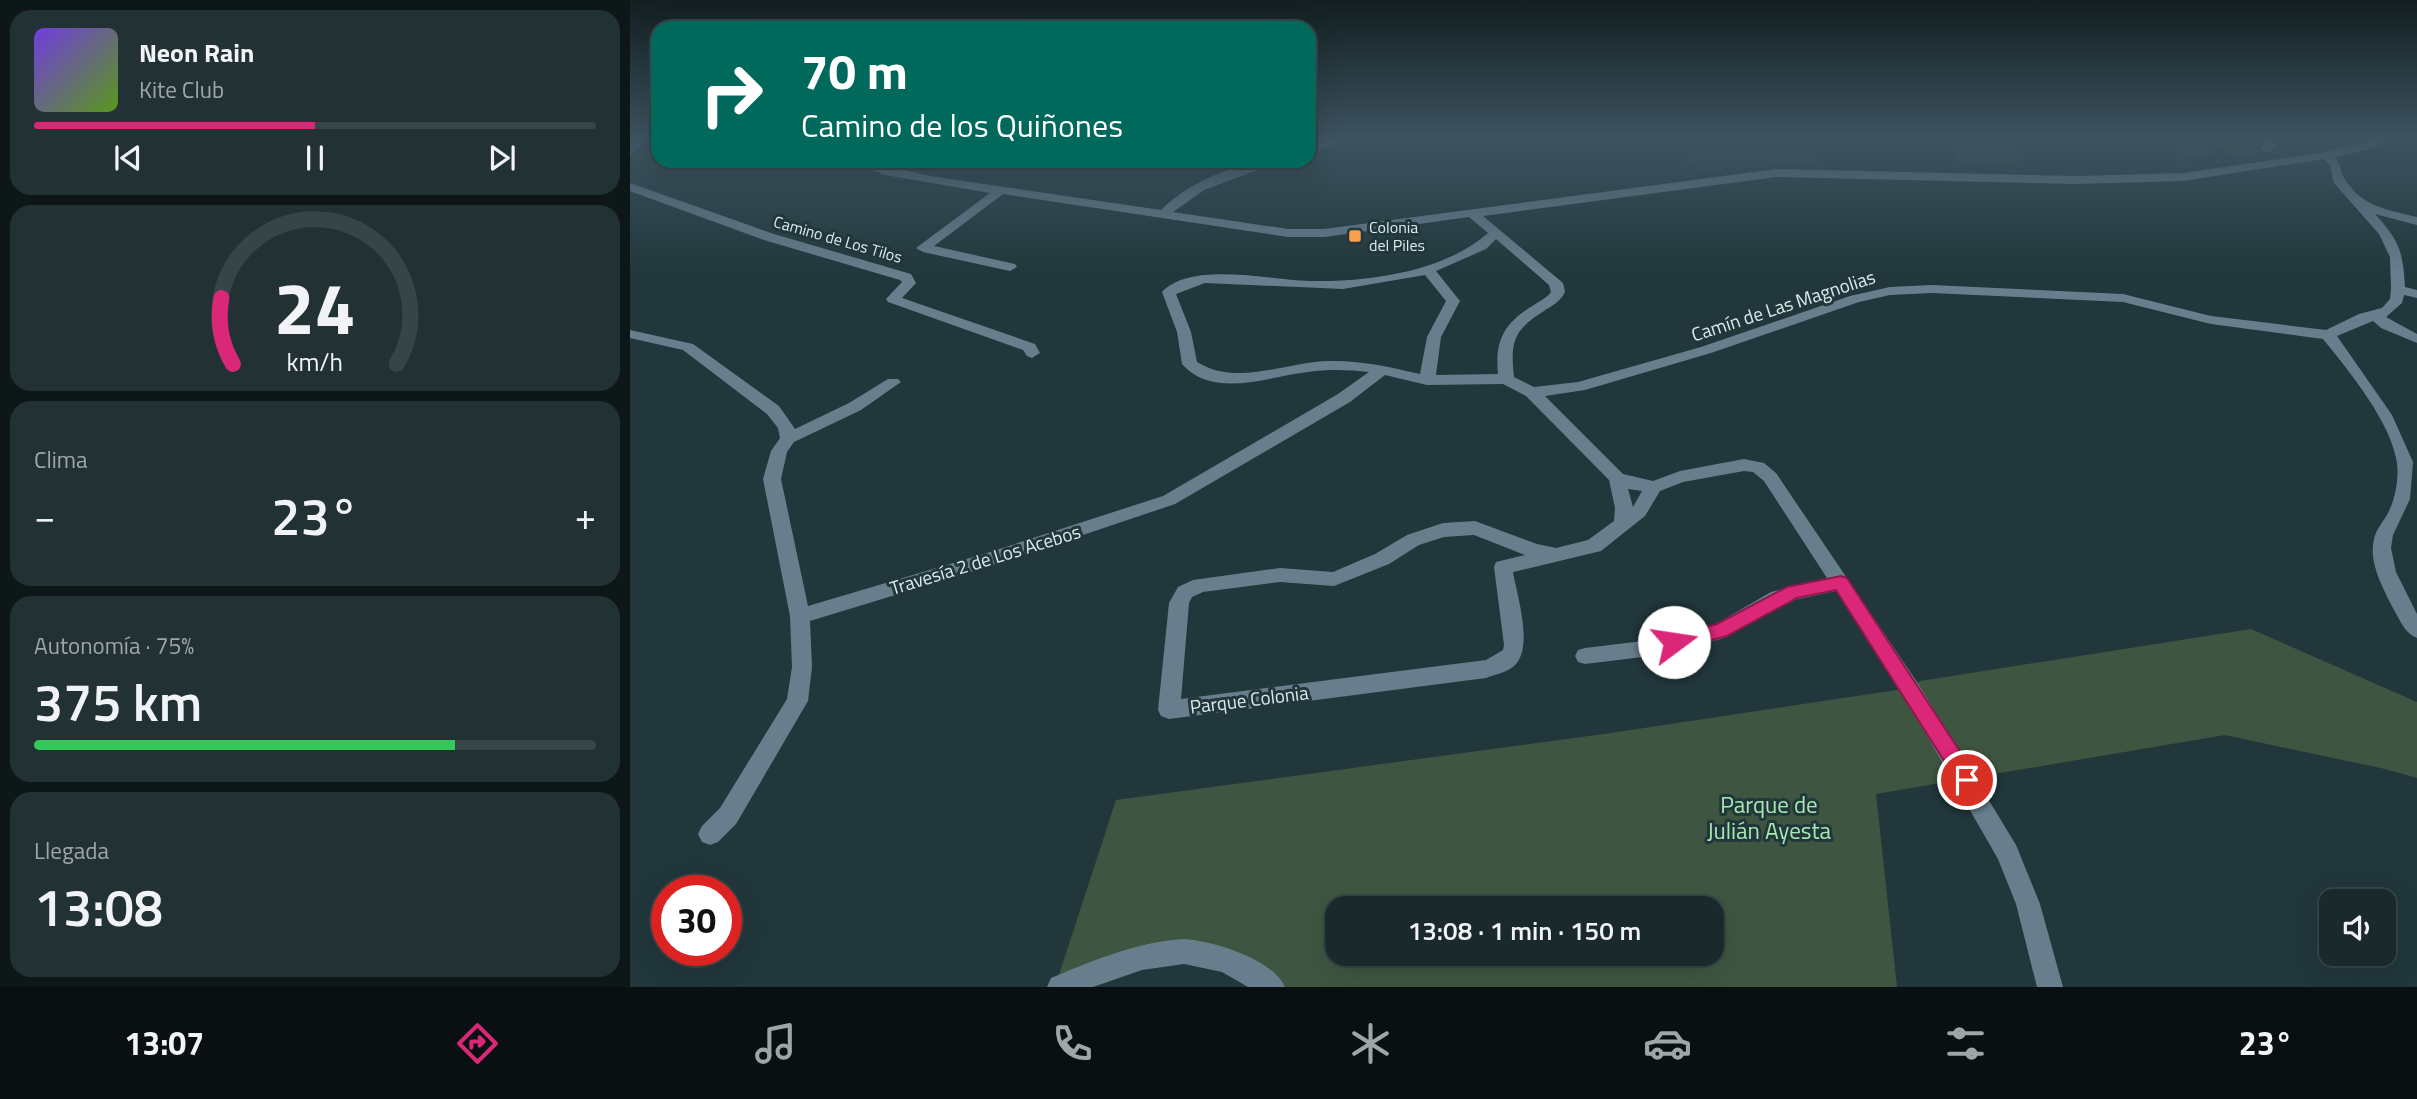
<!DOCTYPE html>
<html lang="es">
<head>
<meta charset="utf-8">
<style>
  :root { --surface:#19292c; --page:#223134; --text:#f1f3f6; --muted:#9fa6a9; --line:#374548; --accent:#db2777 }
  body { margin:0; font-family:"Titillium Web",sans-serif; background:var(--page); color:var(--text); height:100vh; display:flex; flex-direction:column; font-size:26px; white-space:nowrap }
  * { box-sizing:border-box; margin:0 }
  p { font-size:23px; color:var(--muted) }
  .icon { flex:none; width:38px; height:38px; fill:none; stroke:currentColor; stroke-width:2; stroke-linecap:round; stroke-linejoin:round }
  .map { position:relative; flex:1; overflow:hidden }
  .drawer { display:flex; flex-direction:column; gap:10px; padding:10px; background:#0e1718; width:630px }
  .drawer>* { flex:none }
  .top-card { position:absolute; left:21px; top:21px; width:665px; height:147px; border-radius:21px; box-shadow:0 7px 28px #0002,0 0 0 2px var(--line); background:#00695c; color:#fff; overflow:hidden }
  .controls { position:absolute; left:1689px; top:889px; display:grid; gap:14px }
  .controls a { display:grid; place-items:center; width:77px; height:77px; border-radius:14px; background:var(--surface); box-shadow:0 7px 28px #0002,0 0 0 2px var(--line); font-size:35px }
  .speed { position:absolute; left:21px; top:875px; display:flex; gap:14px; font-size:35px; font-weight:700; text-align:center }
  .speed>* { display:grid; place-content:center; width:91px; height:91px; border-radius:50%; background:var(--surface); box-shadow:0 7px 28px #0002,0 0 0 2px var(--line); line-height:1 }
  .speed .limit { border:10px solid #d22; background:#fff; color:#111 }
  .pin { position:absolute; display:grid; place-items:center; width:60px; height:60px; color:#fff; margin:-30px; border:4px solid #fff; border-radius:50%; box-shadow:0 2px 7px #0007 }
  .me { position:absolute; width:77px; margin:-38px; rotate:76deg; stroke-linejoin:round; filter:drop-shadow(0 0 5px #0008) }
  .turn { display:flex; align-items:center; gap:24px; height:147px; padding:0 35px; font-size:32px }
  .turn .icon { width:91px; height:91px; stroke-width:2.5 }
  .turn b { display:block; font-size:49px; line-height:60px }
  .big { font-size:52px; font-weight:600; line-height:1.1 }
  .drawer .widget { flex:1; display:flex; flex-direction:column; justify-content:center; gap:10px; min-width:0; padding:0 24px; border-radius:21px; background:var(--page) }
  .drawer .dial { align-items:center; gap:0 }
  .dial svg { height:182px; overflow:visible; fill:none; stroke:var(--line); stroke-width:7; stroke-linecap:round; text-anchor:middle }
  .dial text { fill:var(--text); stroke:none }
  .song { display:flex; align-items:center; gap:21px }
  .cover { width:84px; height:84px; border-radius:10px; background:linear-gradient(135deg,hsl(260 70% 55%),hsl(90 70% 35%)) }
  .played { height:7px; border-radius:4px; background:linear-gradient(90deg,var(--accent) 50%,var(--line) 50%) }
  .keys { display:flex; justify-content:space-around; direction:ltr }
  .heat { display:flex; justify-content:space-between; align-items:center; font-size:38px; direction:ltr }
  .charge { height:10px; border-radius:5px; background:linear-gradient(90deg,#34c759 75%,var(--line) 0) }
  .trip { position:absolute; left:695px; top:896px; width:399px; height:70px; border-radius:21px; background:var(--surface); box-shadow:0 7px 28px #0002,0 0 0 2px var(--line); font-weight:600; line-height:70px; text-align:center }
  .tab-bar { display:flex; height:112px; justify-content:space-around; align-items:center; background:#0a1012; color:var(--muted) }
  .tab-bar .icon { width:49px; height:49px }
  .tab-bar .selected { color:var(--accent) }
  .tab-bar b { font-size:32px; color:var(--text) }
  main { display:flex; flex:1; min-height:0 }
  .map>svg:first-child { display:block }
</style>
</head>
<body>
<main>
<section class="drawer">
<div class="widget">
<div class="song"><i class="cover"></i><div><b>Neon Rain</b><p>Kite Club</p></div></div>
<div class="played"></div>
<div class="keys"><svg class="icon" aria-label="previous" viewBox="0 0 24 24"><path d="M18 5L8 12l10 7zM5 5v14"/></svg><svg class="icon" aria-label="pause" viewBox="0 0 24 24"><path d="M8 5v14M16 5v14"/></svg><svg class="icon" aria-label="next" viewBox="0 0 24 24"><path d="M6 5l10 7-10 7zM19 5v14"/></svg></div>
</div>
<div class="widget dial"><svg viewBox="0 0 100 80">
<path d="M14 69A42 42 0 1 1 86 69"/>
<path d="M14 69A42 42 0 0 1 9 40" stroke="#db2777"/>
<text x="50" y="56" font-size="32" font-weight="700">24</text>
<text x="50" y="72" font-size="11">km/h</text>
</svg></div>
<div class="widget"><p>Clima</p>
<div class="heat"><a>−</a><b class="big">23°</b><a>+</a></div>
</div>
<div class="widget"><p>Autonomía · 75%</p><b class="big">375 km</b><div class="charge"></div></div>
<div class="widget"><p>Llegada</p><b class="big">13:08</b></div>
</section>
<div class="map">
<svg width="1787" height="987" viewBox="0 0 1787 987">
  <rect width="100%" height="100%" fill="#21373b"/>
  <path fill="#214146" d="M1068 137H1183L1189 165H1143L1078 174 1053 160Z"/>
  <path fill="#3e5641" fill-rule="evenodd" d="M1578 137H1607L1629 153 1601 155Z
    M1621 629 1787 702V778L1755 769 1595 735 1246 794 1267 987H642L553 951 425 987 486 800 981 733 1280 688 1290 681ZM707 908H1082V954H707Z"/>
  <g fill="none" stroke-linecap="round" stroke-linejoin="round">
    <path fill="#697e8c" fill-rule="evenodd" d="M8 137H20L0 155V146Z
      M712 137H731L679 152V146Z
      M1633 137H1645L1646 145 1640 152 1630 150 1634 145Z
      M1751 137H1767L1736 150 1705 157C1712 165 1710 173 1716 181 1733 207 1759 210 1787 217V225L1745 214C1769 240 1773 251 1775 287L1787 290V298L1774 295 1772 303 1756 317 1787 334V343L1751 328 1743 321 1707 336 1762 415 1783 462 1780 499 1763 535 1761 548 1766 572 1787 614V638C1775 634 1770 620 1764 610 1754 590 1738 563 1744 539 1746 530 1752 523 1757 515 1765 501 1769 479 1767 463 1761 422 1719 371 1693 339L1581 324 1493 302 1302 293 1260 295 1229 302 1081 353 955 390 915 396 993 474 1023 481 1050 471 1114 459 1134 463 1146 473 1287 682 1386 845 1410 904 1433 987H1407L1386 904 1368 859 1273 694 1206 591 1155 602 1091 639 1021 656 955 664 948 662 945 656 948 650 955 648 1021 640 1086 624 1141 592 1197 578 1134 481 1123 472 1114 471 1053 482 1030 491 1015 516 971 551 883 572C887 595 903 645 886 664 879 672 866 674 856 678L539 719 531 716 528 710 539 603 548 587 563 580 650 568 703 572 745 554 777 535 813 523 845 521 907 544 926 548 958 540 984 521 985 508 979 480 896 396 873 384 797 385 755 375 720 402 545 504 367 564 180 621 182 667 178 701 106 824 88 842 80 845 72 842 68 834 72 826 90 808 157 699 162 667 160 616 133 479 141 451 150 438 148 428 137 414 53 350 0 338V330L63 344 149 406 165 429 219 403 258 379H268L271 382 231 410 164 442 157 452 151 479 178 606 357 553 533 496 708 394 739 372C719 370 699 369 678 372 640 376 583 400 552 364L547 332 532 292C562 260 643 281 684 281 739 282 816 271 858 233L839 217 694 237H658L373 194 304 246 385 264 387 267 380 271 293 252 286 248 360 193 255 175 220 161H237L300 176 531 210C560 181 609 161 651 161L574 190 543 212 658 229H694L1146 169 1446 176 1553 173 1697 152ZM1694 159 1700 166 1704 183 1749 234 1760 257 1761 289 1760 299 1752 308 1729 314 1696 330 1581 316 1493 294 1302 285 1260 287 1220 296 1071 347 948 382 904 387 884 377C880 341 884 330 914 311 923 305 930 302 935 292L933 283 853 216 1146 177 1446 184 1553 181ZM866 239 919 285 921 292C916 299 906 303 899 308 872 325 865 344 868 374L806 375 811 337 830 301 806 271 856 249ZM795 275 816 301 797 337 790 374C760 367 730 360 699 361 655 362 608 387 567 362L561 332 546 294 575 283 713 289ZM998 489 1012 491 1003 507ZM844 535 895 555 866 562 864 567 874 645 873 650 856 660 551 699 559 603 562 597 573 592 650 582 704 586 759 564 789 545 814 537Z
      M0 183 144 234 281 274 286 283 272 298 405 344 410 353 402 358 397 356 393 350 258 302 256 299 272 282 270 280 134 240 0 191Z
      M554 939C583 941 643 959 655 987H618L592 972 554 964 512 970 463 987H417L421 978C464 960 507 942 554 939Z"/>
  </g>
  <path fill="#30433f" d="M1325 137H1380L1390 153 1385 166 1330 164 1322 147Z
    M1532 137H1564L1586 153 1584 158 1554 164Z"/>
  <path fill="#273733" d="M1586 153 1584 158 1554 164 1556 160Z"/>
  <path fill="#384e49" stroke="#273733" stroke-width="2" d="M1327 137H1380L1390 153 1334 152Z
    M1538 137H1564L1570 142H1576L1586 153 1556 160Z"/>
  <linearGradient id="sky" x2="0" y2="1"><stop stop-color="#121e20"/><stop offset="0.5" stop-color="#3d5360"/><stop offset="1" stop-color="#3d5360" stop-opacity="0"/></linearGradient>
  <rect width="1787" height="275" fill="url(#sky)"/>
  <path fill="#db2777" stroke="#8e194d" stroke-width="2" d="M1211 576 1217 578 1344 773 1347 780 1344 786 1337 789 1330 786 1206 590 1167 598 1097 636 1044 650 1038 647 1035 642 1038 637 1087 624 1157 587Z"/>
  <rect fill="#fa9f4e" stroke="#21373b" stroke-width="2.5" x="718" y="229" width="14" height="14" rx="3.5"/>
  <g text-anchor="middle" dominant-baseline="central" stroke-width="6" stroke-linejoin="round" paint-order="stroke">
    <g font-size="16" fill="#dce9eb" stroke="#21373b" text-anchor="start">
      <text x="739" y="227">Colonia<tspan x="739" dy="18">del Piles</tspan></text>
    </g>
    <g font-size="16" fill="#dce9eb" stroke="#21373b">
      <text transform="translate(208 239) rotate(16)">Camino de Los Tilos</text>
    </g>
    <g font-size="19" fill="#dce9eb" stroke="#21373b">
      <text transform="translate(1153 305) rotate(-18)">Camín de Las Magnolias</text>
      <text transform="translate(355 559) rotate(-17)">Travesía 2 de Los Acebos</text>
      <text transform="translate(619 699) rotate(-7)">Parque Colonia</text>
    </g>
    <g font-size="23" fill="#a7e9b1" stroke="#21373b">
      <text x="1139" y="804">Parque de<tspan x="1139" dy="26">Julián Ayesta</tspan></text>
    </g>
  </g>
</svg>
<div class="controls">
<a><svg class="icon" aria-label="sound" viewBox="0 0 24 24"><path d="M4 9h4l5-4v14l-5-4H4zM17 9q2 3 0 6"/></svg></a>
</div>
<div class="speed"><div class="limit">30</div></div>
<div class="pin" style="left:1337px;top:780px;background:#d93025"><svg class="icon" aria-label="arrive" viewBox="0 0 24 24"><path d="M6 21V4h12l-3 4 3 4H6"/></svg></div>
<svg class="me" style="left:1044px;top:642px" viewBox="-20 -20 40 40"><circle r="19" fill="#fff"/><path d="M0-13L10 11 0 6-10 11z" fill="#db2777"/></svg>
<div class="trip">13:08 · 1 min · 150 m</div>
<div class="top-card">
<div class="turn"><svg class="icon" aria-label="right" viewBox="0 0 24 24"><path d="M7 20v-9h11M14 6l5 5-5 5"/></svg><div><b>70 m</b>Camino de los Quiñones</div></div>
</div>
</div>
</main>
<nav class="tab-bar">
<b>13:07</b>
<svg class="icon selected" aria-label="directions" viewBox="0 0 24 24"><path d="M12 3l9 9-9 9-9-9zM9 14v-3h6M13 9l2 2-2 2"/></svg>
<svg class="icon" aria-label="music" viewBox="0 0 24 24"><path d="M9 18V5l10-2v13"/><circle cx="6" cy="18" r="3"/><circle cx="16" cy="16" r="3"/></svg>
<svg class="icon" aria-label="phone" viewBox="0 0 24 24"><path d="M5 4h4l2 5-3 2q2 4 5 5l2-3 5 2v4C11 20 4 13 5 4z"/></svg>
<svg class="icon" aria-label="climate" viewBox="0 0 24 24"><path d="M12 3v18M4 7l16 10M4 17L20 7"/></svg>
<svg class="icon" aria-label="car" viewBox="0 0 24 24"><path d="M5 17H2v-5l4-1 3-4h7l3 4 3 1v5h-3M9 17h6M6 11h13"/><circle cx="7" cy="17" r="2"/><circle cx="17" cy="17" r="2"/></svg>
<svg class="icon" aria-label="filters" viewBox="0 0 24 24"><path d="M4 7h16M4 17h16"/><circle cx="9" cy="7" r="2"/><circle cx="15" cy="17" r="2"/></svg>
<b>23°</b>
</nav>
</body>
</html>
